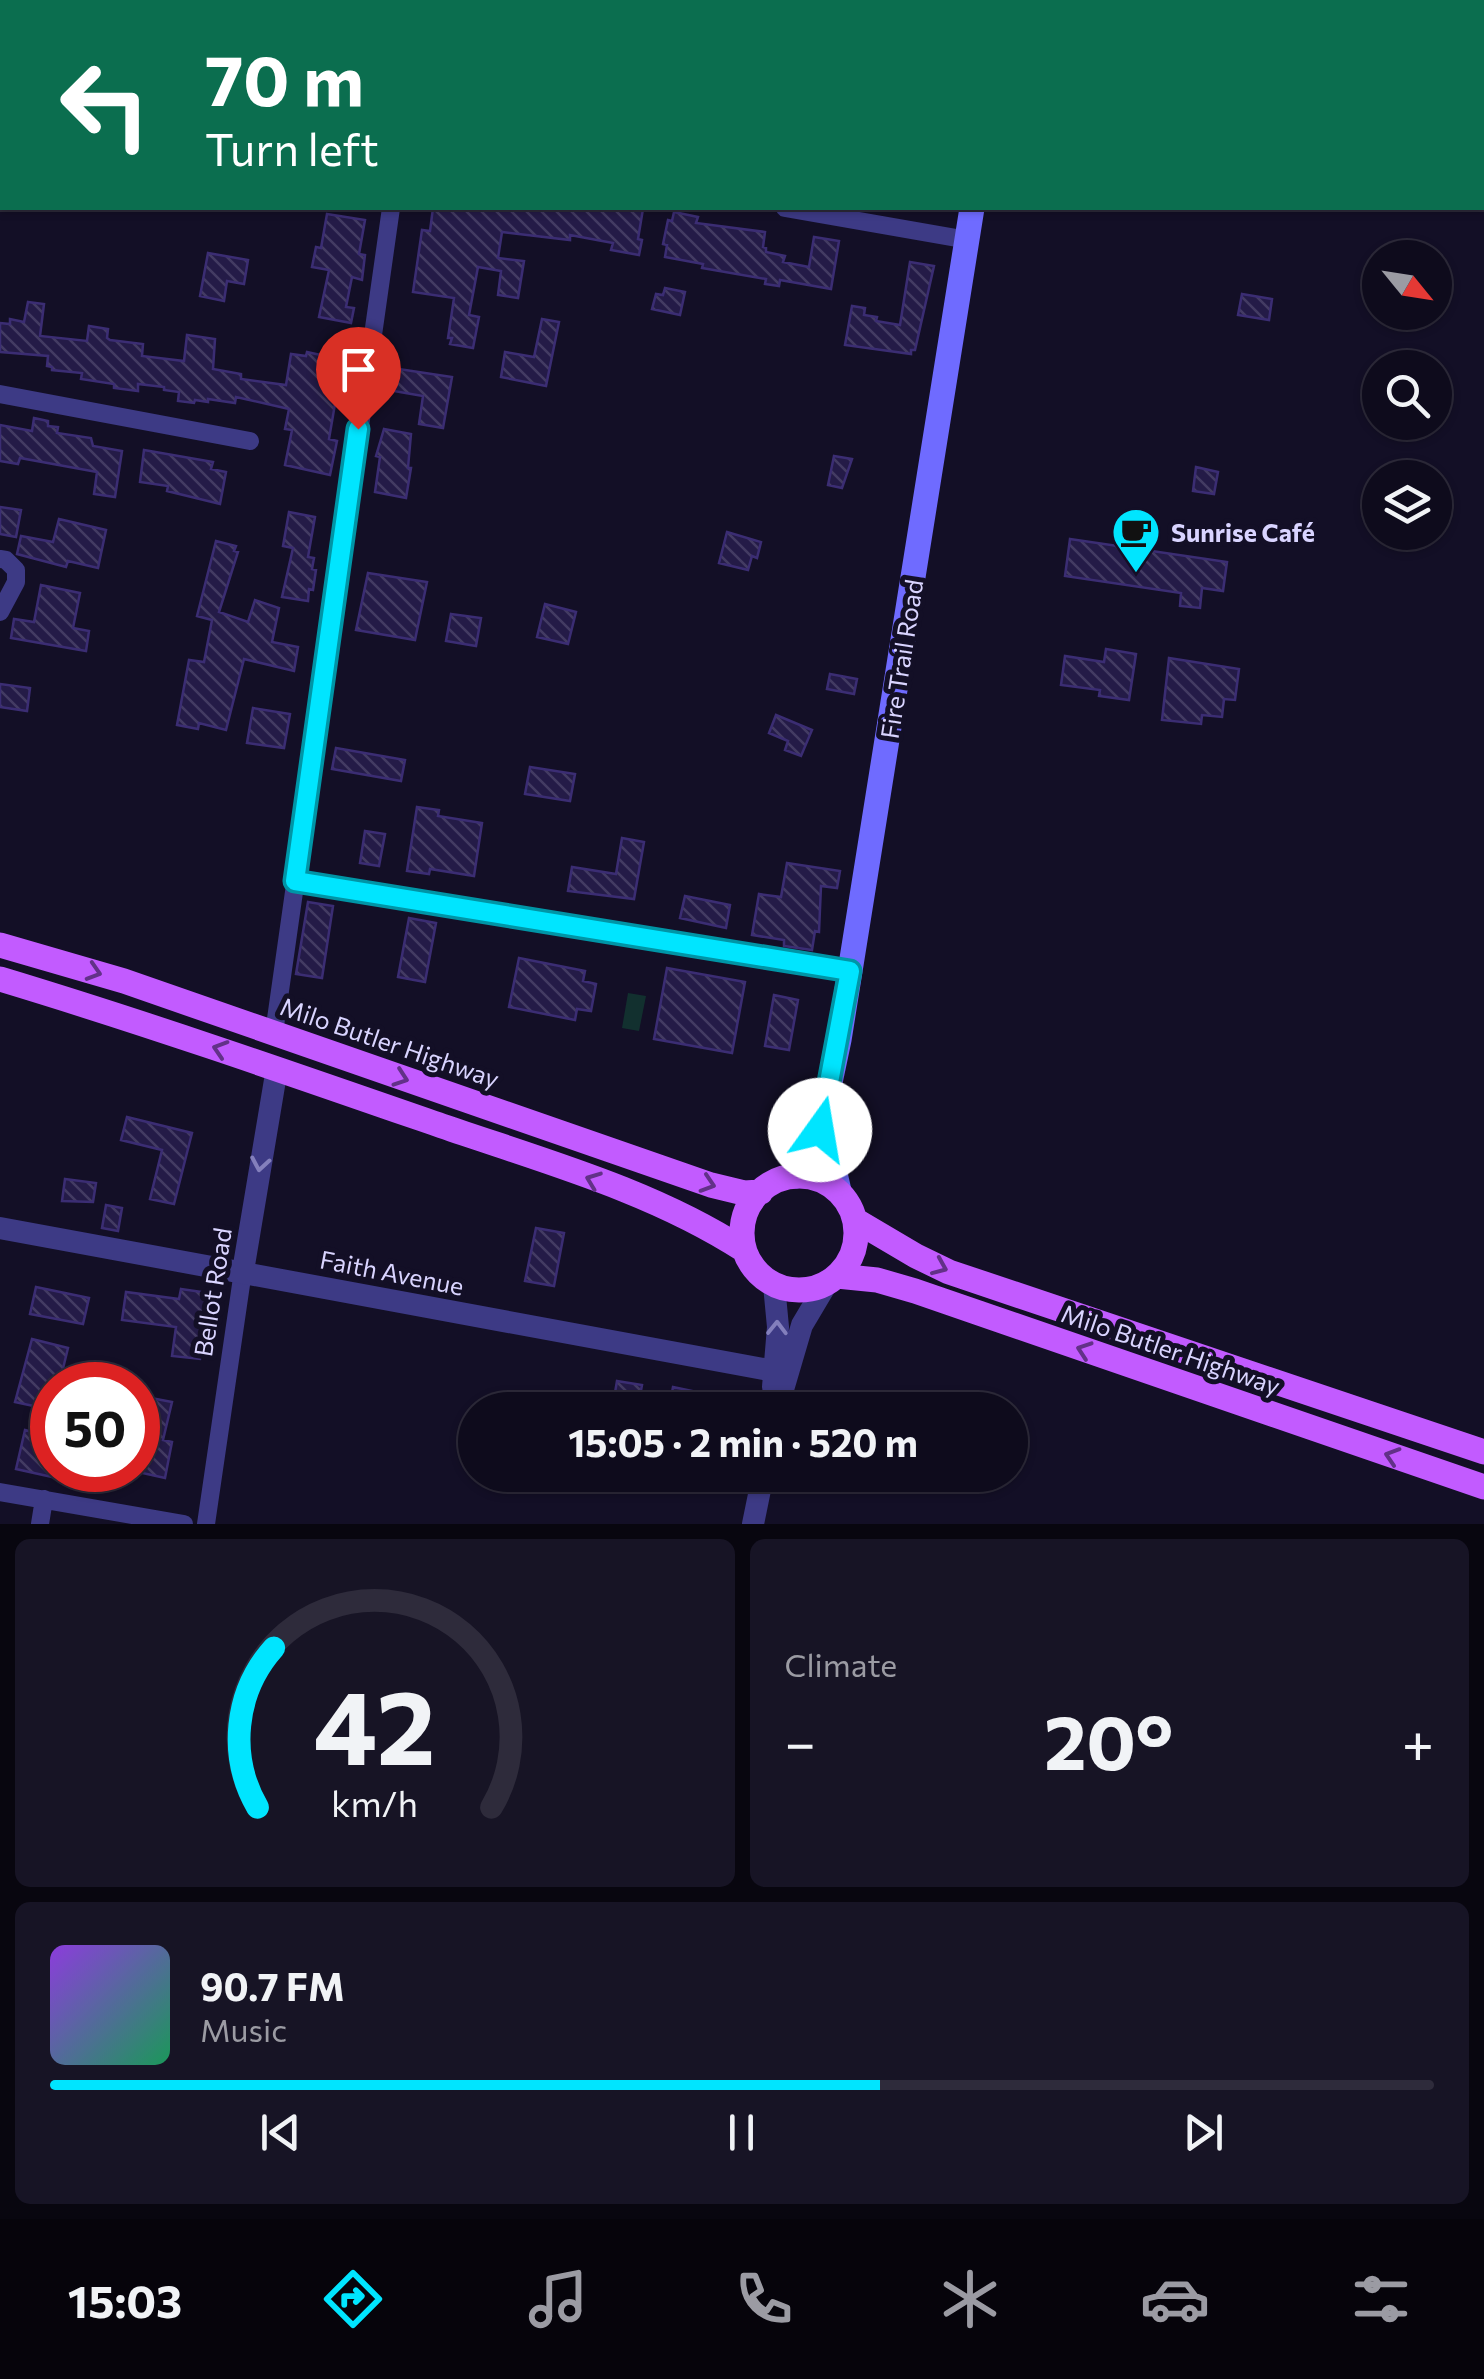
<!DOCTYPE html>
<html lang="en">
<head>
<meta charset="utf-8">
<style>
  :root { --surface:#0e0b1c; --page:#171425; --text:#f1f3f6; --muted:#9b9ba3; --line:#2e2b3b; --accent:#00e5ff }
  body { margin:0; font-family:Commissioner,sans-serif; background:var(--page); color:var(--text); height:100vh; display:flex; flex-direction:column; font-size:38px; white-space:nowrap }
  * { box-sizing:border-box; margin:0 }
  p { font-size:32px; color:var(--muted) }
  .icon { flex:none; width:55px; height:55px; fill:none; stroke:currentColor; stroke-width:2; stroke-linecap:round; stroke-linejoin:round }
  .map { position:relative; height:1524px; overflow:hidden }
  .details { display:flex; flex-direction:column; gap:15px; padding:15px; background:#08060f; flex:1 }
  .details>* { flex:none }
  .guide { position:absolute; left:0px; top:0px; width:1485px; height:210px; box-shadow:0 2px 8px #0004,0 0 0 2px var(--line); background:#0b6e4f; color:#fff; overflow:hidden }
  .needle { width:65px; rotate:120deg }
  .controls { position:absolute; left:1362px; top:240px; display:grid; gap:20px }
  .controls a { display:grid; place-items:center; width:90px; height:90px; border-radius:50%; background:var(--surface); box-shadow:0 2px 8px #0004,0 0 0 2px var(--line); font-size:50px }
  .speed { position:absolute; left:30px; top:1362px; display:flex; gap:20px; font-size:50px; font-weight:700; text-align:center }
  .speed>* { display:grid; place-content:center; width:130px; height:130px; border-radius:50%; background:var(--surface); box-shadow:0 2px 8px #0004,0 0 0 2px var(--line); line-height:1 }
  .speed .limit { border:15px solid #d22; background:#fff; color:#111 }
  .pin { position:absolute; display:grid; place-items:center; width:85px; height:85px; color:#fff; margin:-102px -42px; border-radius:50% 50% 50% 0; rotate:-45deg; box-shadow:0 0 10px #0007 }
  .pin .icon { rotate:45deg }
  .me { position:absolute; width:110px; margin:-55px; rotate:13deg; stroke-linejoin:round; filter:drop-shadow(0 0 8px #0008) }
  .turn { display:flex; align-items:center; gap:35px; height:210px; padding:0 40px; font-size:45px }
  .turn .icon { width:130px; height:130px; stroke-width:2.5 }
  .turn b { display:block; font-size:70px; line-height:85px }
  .big { font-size:75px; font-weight:700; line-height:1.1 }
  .details .card { flex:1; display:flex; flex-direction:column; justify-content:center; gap:15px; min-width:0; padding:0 35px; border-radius:15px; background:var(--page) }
  .details .dial { align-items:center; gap:0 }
  .dial svg { height:260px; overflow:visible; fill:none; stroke:var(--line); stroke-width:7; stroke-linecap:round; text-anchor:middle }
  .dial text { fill:var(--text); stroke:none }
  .song { display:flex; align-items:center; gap:30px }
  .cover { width:120px; height:120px; border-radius:15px; background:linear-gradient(135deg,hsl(270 70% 55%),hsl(150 70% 35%)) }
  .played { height:10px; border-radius:5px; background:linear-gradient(90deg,var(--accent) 60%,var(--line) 60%) }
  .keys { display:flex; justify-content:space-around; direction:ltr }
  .heat { display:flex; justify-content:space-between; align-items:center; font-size:55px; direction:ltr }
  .details .tiles { flex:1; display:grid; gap:15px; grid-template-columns:1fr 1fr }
  .card:last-child { grid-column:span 2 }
  .trip { position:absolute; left:458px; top:1392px; width:570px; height:100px; border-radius:50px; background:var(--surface); box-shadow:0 2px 8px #0004,0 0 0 2px var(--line); font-weight:700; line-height:100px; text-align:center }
  .menu { display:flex; height:160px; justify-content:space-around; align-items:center; background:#06040b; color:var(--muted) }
  .menu .icon { width:70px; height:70px }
  .menu .active { color:var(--accent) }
  .menu b { font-size:45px; color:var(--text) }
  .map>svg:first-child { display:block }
</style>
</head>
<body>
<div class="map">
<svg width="1484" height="1524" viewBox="0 0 1484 1524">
  <defs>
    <pattern id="building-back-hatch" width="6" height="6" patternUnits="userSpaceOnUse" patternTransform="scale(2.5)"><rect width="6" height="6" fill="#241b47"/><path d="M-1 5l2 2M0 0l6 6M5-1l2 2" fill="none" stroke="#433b63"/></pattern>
  </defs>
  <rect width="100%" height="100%" fill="#130f26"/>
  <path fill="#12302f" d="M628 993 646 996 639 1031 622 1028Z"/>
  <path fill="url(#building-back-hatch)" stroke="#3b2d73" stroke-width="2.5" d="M433 208 643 209 638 239 642 240 639 255 611 250 613 243 570 235V240L502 232 498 258 524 261 518 298 498 295 501 271 478 267 469 315 479 317 473 348 450 344 452 338H448L454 298 413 292 422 230 430 231Z
    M674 212 698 217 696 223 765 232 763 247 766 248V252L785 256 783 262 809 267 814 237 839 241 831 289 780 280 779 286 765 284 766 279 702 268 703 264 665 257 667 245 663 244 668 220 672 221Z
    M327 214 365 220 359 254 365 255 362 280 352 277 346 307 354 308 351 323 319 317 329 270 312 267 316 247 321 248Z
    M208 253 248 260 244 284 227 281 224 301 200 296Z
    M910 262 934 266 915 350H911V354L845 345 852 306 865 308 864 315 877 317 876 321 900 325Z
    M665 288 685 292 680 315 652 309 656 294 663 295Z
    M1242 294 1272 299 1269 320 1238 315Z
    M28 302 44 304 40 336 87 341 89 326 108 329 107 338 110 340 143 344 142 356 184 361 187 335 215 339 213 369 241 374V379L286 385 291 354 306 356 307 352 330 357V360L342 363 329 439 337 441 330 475 285 465 292 430 285 429 289 409 236 397 235 403 208 399V402L195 400 194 403 178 401 179 392 164 390V387L138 384V391L114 388V384L81 379 82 373 52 370V367L47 366 48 356 0 352V323L10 324V319L24 322Z
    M542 319 559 322 546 386 501 377 505 352 534 357Z
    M392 368 452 377 443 428 419 424 423 396 388 390Z
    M34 418 48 421V426L58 427 57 433 91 438 93 446 122 451 115 497 94 494 97 472 20 458 18 464 0 461V425L32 431Z
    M384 429 411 434 408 468H411L406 498 375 492 380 457 376 456Z
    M144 450 213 462 211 469 226 472 220 504 167 491 168 486 140 482Z
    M834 456 852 459 842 488 828 485Z
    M1196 467 1218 472 1214 494 1193 491Z
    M0 507 21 510 16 537 0 534Z
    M289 512 315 517 308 557 314 558 312 569 316 570 313 590 309 589 308 601 282 597 293 548 283 546Z
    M59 519 106 530 98 568 68 561 66 567 17 554 21 536 53 542Z
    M727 532 761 542 757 558 752 556 748 570 719 563Z
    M1070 539 1227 562 1223 591 1202 588 1200 608 1180 606 1181 593 1065 576Z
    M216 541 236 546 234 551 238 552 219 612 248 622 255 600 279 608 272 642 298 647 294 671 244 659 226 730 199 723 198 729 177 725 189 660 204 662 212 620 197 616Z
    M368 573 427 582 415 640 356 630Z
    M41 585 80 593 73 628 89 631 86 651 11 638 14 619 34 622Z
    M545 604 576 612 568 644 537 637Z
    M451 614 481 618 476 646 446 641Z
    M1106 649 1136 654 1129 700 1099 696 1100 690 1061 685 1065 656 1104 662Z
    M1169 658 1239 669 1235 700 1224 699 1222 717 1202 715 1201 724 1162 720Z
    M830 674 857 679 854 694 827 689Z
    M0 684 30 688 27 711 0 707Z
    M253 708 290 714 284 748 247 743Z
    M776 715 812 730 801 756 785 750 788 741 769 733Z
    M336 748 405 760 401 781 332 769Z
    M530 767 575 774 570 801 525 794Z
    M417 807 439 810 438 816 482 823 474 876 430 869 429 874 407 871Z
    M365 831 385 834 379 866 360 863Z
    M622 838 644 842 634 899 568 891 572 867 616 874Z
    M787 863 840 871 837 888 821 886 819 932 815 931 812 950 784 946V940L752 935 759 894 781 897Z
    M685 896 730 905 726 928 680 918Z
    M308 902 333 906 322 978 296 974Z
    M409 918 436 923 425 982 398 977Z
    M519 958 585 971 583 981 596 984 591 1011 577 1009 575 1020 509 1007Z
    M667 968 745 982 732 1053 654 1039Z
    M774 995 798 1000 789 1050 765 1046Z
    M127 1117 192 1133 174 1204 150 1199 162 1150 121 1140Z
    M65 1179 96 1183 93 1202 62 1201Z
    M106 1205 122 1208 118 1231 102 1228Z
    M536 1228 564 1233 554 1286 525 1281Z
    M36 1287 89 1298 83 1324 30 1314Z
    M181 1289 209 1293 200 1359 172 1356 176 1327 122 1320 126 1292 179 1299Z
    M32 1339 68 1348 59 1385H52V1410L15 1402Z
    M617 1381 642 1385 640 1396 670 1403 673 1387 716 1396 713 1410H612Z
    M151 1398 172 1402 163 1440 172 1442 165 1478 138 1472V1455Z
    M25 1430 52 1437V1470H81L79 1483 16 1469Z"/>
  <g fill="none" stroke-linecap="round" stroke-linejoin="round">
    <path stroke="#3d3a85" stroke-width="18" d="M419 2V0
      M0 66H2
      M785 208 968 240
      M0 394 250 441
      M0 559 6 560 16 570V582L0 612
      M295 881 850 971
      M274 1033 391 208
      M0 1492 184 1524
      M40 1524 44 1499
      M206 1524 243 1271"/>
    <path stroke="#3d3a85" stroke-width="22" d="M0 1228 774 1371
      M243 1271 277 1068
      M773 1387 778 1327 774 1285
      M777 1410 802 1325 827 1283
      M753 1524 763 1475"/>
    <path stroke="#6f6bff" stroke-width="25" d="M999 2V0
      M826 1119 829 1147 839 1191
      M797 1176 820 1130 839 1040 972 208"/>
    <path stroke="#c25bff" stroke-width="25" d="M0 945 124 981 711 1185 744 1193 761 1192
      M0 979C149 1024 295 1075 442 1126 544 1161 653 1191 744 1250
      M742 1233a57 57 0 1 1 114 0a57 57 0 1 1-114 0Z
      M855 1220 916 1256 949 1272 1484 1452
      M837 1276 877 1280 915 1291 1484 1487"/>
  </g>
  <defs><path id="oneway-chevron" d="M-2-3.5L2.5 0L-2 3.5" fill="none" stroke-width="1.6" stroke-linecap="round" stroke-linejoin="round" transform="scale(2.5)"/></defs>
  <g stroke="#623188">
    <use href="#oneway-chevron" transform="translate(94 972) rotate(17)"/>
    <use href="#oneway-chevron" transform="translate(220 1049) rotate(-162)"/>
    <use href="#oneway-chevron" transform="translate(401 1078) rotate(19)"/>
    <use href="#oneway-chevron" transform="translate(593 1180) rotate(-159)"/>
    <use href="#oneway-chevron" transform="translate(708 1184) rotate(18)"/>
    <use href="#oneway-chevron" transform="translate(940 1267) rotate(23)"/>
    <use href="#oneway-chevron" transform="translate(1084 1350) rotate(-161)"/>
    <use href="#oneway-chevron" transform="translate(1392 1456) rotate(-162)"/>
  </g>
  <g stroke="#837fbc">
    <use href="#oneway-chevron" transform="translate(260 1164) rotate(100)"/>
    <use href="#oneway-chevron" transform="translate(777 1328) rotate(-89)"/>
  </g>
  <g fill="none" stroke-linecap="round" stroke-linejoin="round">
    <g stroke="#0095a6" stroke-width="25">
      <path id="route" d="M358 429 295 881 850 971 820 1130"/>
    </g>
    <use href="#route" stroke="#00e5ff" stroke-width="18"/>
  </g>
  <defs>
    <g id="cafe-pin" transform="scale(2.5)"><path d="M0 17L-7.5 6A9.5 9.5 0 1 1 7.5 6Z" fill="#00e5ff" stroke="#130f26"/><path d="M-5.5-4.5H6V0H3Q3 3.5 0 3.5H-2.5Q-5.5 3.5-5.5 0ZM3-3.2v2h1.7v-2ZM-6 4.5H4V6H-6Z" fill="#111"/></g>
  </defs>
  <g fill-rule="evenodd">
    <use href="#cafe-pin" x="1136" y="532"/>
  </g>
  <g text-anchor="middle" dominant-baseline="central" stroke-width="10" stroke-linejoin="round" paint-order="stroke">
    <g font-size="25" font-weight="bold" fill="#d9d4ff" stroke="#130f26" text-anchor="start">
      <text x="1171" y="532">Sunrise Café</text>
    </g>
    <g font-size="25" fill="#d9d4ff" stroke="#130f26">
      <text transform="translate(901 659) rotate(-81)">Fire Trail Road</text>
      <text transform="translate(390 1042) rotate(19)">Milo Butler Highway</text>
      <text transform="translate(392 1272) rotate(11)">Faith Avenue</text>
      <text transform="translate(212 1292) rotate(-81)">Bellot Road</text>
      <text transform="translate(1171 1349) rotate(19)">Milo Butler Highway</text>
    </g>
  </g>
</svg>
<div class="controls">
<a><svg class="needle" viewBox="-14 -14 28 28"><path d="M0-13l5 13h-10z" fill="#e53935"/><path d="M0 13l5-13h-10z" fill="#9b9ba3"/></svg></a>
<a><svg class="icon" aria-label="search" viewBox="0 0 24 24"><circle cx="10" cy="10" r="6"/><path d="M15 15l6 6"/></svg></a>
<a><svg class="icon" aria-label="layers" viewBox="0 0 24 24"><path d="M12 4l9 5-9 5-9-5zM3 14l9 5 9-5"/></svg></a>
</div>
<div class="speed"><div class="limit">50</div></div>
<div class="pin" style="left:358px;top:429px;background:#d93025"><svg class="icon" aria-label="arrive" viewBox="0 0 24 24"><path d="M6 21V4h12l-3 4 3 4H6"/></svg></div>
<svg class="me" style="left:820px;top:1130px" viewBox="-20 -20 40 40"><circle r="19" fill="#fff"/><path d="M0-13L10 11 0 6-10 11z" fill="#00e5ff"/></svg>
<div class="trip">15:05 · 2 min · 520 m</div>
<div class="guide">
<div class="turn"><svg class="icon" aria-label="left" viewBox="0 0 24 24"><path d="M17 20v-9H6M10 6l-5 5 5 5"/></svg><div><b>70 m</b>Turn left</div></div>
</div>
</div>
<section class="details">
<div class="tiles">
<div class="card dial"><svg viewBox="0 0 100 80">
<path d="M14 69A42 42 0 1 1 86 69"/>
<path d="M14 69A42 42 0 0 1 19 20" stroke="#00e5ff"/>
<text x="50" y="56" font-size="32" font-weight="700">42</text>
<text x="50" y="72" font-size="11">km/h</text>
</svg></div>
<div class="card"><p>Climate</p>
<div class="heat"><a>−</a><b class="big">20°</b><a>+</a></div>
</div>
<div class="card">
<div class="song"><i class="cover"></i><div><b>90.7 FM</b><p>Music</p></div></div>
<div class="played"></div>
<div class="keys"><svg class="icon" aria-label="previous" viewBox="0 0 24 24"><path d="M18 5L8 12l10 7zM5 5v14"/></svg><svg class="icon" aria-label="pause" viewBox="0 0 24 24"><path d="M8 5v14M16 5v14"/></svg><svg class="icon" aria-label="next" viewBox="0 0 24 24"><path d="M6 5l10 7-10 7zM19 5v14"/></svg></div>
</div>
</div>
</section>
<nav class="menu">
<b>15:03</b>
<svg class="icon active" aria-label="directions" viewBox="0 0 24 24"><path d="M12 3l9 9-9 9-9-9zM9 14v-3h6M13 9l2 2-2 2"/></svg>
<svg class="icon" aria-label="music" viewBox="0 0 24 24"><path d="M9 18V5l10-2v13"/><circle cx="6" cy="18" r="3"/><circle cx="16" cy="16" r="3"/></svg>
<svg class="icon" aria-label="phone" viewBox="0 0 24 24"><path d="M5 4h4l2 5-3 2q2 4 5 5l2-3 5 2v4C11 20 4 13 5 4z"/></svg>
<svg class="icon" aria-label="climate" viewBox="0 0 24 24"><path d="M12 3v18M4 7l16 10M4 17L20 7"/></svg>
<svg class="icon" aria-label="car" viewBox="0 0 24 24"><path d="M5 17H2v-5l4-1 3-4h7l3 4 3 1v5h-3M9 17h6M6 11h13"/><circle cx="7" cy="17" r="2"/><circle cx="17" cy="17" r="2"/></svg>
<svg class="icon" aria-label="filters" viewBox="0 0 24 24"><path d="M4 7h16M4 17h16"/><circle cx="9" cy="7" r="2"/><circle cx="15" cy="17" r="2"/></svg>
</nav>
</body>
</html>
